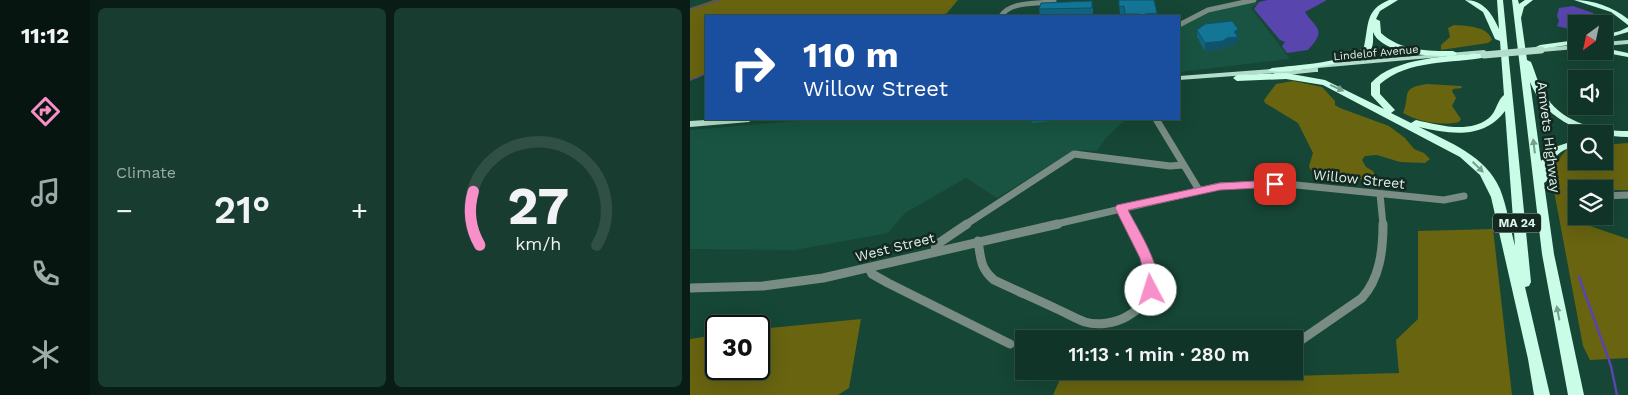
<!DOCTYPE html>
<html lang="en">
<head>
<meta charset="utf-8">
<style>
  :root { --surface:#103428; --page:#193c30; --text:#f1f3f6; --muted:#9caaa8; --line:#304f45; --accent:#f98fc9 }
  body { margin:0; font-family:"Work Sans",sans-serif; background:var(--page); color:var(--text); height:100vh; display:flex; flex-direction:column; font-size:19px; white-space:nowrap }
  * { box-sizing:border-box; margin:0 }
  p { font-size:16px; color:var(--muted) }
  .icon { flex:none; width:28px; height:28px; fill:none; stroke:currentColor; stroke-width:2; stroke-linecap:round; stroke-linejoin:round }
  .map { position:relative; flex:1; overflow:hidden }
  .panel { display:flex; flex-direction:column; gap:8px; padding:8px; background:#091d16; width:600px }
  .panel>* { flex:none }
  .banner { position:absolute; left:15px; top:15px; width:475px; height:105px; border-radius:0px; box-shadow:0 5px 20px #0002,0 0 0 1px var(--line); background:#1a4fa0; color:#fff; overflow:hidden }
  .needle { width:32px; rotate:213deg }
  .fabs { position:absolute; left:878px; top:15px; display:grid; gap:10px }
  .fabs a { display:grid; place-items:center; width:45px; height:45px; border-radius:0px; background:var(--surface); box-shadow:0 5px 20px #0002,0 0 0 1px var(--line); font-size:25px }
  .speed { position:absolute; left:15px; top:315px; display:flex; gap:10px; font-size:25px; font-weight:700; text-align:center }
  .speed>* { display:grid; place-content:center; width:65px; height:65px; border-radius:50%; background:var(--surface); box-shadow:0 5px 20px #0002,0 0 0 1px var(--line); line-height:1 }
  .speed .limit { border:2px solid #111; border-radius:8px; background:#fff; color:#111 }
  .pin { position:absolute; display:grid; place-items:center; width:42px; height:42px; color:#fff; margin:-21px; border-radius:10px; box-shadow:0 2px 8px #0006 }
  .me { position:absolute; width:55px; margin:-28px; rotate:355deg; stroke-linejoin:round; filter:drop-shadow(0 0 4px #0008) }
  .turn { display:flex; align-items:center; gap:18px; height:105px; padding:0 15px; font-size:22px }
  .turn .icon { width:65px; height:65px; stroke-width:2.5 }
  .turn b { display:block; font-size:35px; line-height:42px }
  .big { font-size:38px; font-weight:600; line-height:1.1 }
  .panel .tile { flex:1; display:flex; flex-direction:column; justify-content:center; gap:8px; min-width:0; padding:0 18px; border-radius:8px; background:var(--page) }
  .panel .dial { align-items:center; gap:0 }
  .dial svg { height:130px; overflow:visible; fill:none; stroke:var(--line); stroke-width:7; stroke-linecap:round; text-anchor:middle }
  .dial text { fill:var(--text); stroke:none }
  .heat { display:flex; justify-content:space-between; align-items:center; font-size:28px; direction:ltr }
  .panel .tiles { flex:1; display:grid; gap:8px; grid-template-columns:repeat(2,1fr) }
  .trip { position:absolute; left:325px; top:330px; width:288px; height:50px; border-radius:0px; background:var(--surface); box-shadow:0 5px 20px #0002,0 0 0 1px var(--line); font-weight:600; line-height:50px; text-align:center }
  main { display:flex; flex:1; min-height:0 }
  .tab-bar { display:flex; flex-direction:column; width:90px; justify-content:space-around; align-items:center; background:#061510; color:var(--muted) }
  .tab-bar .icon { width:35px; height:35px }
  .tab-bar .active { color:var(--accent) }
  .tab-bar b { font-size:22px; color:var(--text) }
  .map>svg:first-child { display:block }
</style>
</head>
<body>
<main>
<nav class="tab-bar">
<b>11:12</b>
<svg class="icon active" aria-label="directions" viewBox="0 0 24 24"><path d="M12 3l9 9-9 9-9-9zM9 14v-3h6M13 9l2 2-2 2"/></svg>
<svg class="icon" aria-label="music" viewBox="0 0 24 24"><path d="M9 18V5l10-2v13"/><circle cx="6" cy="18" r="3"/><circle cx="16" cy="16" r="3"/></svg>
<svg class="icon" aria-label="phone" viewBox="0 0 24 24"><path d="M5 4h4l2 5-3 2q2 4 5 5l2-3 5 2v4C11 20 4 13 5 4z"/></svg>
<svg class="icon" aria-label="climate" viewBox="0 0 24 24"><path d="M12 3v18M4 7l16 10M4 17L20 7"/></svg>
</nav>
<section class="panel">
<div class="tiles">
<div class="tile"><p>Climate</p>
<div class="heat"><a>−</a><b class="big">21°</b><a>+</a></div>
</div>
<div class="tile dial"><svg viewBox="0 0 100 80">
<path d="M14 69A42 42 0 1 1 86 69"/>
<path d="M14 69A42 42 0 0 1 10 36" stroke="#f98fc9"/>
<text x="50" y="56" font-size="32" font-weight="700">27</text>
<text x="50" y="72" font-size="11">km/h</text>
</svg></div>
</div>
</section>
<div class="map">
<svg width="938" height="395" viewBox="0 0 938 395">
  <rect width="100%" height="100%" fill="#164635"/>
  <path fill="#185441" d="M564 1 567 4 561 8 600 59 489 72V28L498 21 517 12Z
    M130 119H436L416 138 407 151 392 150 379 153 307 198 276 178 215 213 198 233 105 250 0 249V130Z"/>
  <path fill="#686410" d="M24 0H268L257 13 250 16H16V74L0 81V8Z
    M764 25C777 26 798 26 802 40L798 43 751 50V45L760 37 758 28Z
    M603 81 632 87 645 101V105L650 108 699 126 715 138 724 149 734 153 740 159 735 163 710 162 687 155 675 156 672 160 676 167 683 171 685 175 683 178C659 181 643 181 621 171L619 166 623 153 608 123 575 103 574 100 586 84Z
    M737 84 771 86 772 88 763 89 762 91 766 98 762 106 771 119 769 122C751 126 729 122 713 113 721 95 709 88 737 84Z
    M938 143V190H914L894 184H887L885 186 886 216H894L897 225 938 239V358L900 360 893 346 864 191 863 166 877 149 886 147V161H914V145Z
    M803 229 822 395H363L371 377 426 376 431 371H593L599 376 709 373 706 340 728 319V231Z
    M171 319 159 388 148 395H0V339L26 335V369H69V329Z"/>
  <path fill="#5845ae" d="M578 0H637L615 12C627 30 637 29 618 50L597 53 592 46 595 42 590 40 564 9 569 2Z
    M883 6 903 13 907 20 901 24H886V34L883 32V30L867 26 869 21 867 16 869 8Z"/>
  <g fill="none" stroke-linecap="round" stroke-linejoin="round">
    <path stroke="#5845ae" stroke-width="1" d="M0 9 30 0
      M0 79 7 78 16 73"/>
    <path stroke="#5845ae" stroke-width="2.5" d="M889 277 921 366 927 395"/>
    <path stroke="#798d84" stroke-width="5" d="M311 16C322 0 347 5 364 1
      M489 25 518 10 564 0"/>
    <path stroke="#798d84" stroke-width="7" d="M466 119 509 190
      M690 194 693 225
      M914 196 938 195
      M431 208 439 225
      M275 225 384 154 480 166 493 165
      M362 225 530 186 596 184 754 200 774 196"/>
    <path stroke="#798d84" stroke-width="9" d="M288 241C291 259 290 268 304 280 325 290 346 299 367 309 376 313 386 319 395 322 408 326 425 323 436 317 479 294 455 255 439 224
      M245 251 246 245 277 224
      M179 268 182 274 198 283 320 344
      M0 288 73 286 133 278 368 224
      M604 345 672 298C690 278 693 250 693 224"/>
    <path fill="#b3ddcb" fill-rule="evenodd" d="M938 40V44L914 46V42Z
      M886 45V49L851 52 848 50 851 48Z
      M794 50 796 51V53L628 68V72H625L587 76H584V73L489 80V76L594 68H597V71L617 69 615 67 619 65Z
      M32 119H63L59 122 0 127V121Z"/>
    <path fill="#cafde7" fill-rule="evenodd" d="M699 0H708L690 11 686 19 690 21 691 33C711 51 737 51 763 51L767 53 766 55C746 58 691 54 683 32 683 38 684 46 680 51 670 61 588 77 578 70L582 68C606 65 657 63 674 47 679 24 675 10 699 0Z
      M775 0C793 0 802 13 809 29L807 0H813L841 282 839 286 835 287 860 395H844L838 359 801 197 790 175 770 157 633 85 596 79 547 81 543 78 547 75 596 73 635 80 694 109 681 95V83C704 57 761 56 794 53L798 55 797 57C761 64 719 59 690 84V94L705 110 701 113 721 123 726 120C748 125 780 134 799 118 807 111 807 100 814 95L810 41 805 39 793 12ZM815 111 825 246C820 227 817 207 810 189 796 156 759 142 729 127 760 134 793 140 815 111Z
      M822 0H828L829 4 835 0H843L834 7 831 18 837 60 841 62C846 74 849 88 857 98 875 124 909 131 938 131V137C897 136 857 124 840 82L851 161 862 148 886 140V146C866 151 860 160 858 180L854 183 864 254 894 395H878L852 254Z
      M884 0C903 0 923 7 938 19V25L921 12Z
      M938 27V32L914 39V35L930 31Z
      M886 40V44L850 49 846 47 850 45Z
      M914 48 938 53V57L911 52 914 51Z"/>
    <path stroke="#b3ddcb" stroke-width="7" d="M794 55 851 50"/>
  </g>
  <path fill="#116582" d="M429 0 467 13V16H430Z
    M351 3 403 8V15L350 16 349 9Z
    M507 30 547 36V44L536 46 532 49 515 51 507 37Z
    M342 119H362V121L342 123Z"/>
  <path fill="#0e536a" d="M548 29 547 44 536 46 532 49 515 51V43L544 32Z"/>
  <path fill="#147697" stroke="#0e536a" d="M429 0H464L467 13 455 14V16H449V14H435L434 6 429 7Z
    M402 1V8L349 9 351 3Z
    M542 21 548 29 544 32 548 37 537 38 533 41 515 43 507 30 515 24Z"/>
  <defs><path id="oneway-solid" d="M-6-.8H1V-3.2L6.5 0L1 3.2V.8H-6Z" transform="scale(1.25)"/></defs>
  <g fill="#789d8d">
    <use href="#oneway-solid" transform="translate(647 88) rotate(24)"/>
    <use href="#oneway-solid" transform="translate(844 146) rotate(-97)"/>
    <use href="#oneway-solid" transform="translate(788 167) rotate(44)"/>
    <use href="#oneway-solid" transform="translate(868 313) rotate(-101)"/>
  </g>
  <path fill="#f98fc9" stroke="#a25d83" d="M585 180 591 184 589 187 530 190 438 210C448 230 476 272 466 294L461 295 456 294 454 290 456 282 450 258 425 208 427 205 530 183Z"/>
  <g text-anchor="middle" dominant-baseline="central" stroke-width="5" stroke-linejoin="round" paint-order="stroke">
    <g font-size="11" fill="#dbf3e8" stroke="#142720">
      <text transform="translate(686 53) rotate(-5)">Lindelof Avenue</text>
    </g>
    <rect fill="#142720" stroke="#9fb6ac" stroke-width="1" x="803" y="213.5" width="48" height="19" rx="4"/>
    <g font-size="12" font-weight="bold" fill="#dbf3e8">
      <text x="827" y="223">MA 24</text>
    </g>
    <g font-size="14" fill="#dbf3e8" stroke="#142720">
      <text transform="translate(859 137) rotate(83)">Amvets Highway</text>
      <text transform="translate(669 179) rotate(6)">Willow Street</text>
      <text transform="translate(205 247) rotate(-14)">West Street</text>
    </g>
  </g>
</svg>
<div class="fabs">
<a><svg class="needle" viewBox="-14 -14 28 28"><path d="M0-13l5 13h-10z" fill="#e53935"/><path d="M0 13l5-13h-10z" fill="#9caaa8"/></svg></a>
<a><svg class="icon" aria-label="sound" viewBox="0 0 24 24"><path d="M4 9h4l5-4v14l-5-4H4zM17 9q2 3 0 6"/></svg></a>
<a><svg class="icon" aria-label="search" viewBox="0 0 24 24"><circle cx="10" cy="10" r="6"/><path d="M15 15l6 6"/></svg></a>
<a><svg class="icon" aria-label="layers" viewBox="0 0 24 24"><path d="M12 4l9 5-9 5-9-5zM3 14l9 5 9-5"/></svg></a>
</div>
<div class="speed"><div class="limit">30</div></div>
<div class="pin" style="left:585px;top:184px;background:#d93025"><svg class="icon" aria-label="arrive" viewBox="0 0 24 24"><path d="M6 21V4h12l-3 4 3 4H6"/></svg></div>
<svg class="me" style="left:461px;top:290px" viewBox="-20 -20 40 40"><circle r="19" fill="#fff"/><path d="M0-13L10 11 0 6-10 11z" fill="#f98fc9"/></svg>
<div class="trip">11:13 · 1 min · 280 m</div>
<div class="banner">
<div class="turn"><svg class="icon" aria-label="right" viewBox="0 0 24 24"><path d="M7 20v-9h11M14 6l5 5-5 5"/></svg><div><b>110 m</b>Willow Street</div></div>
</div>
</div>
</main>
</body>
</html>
